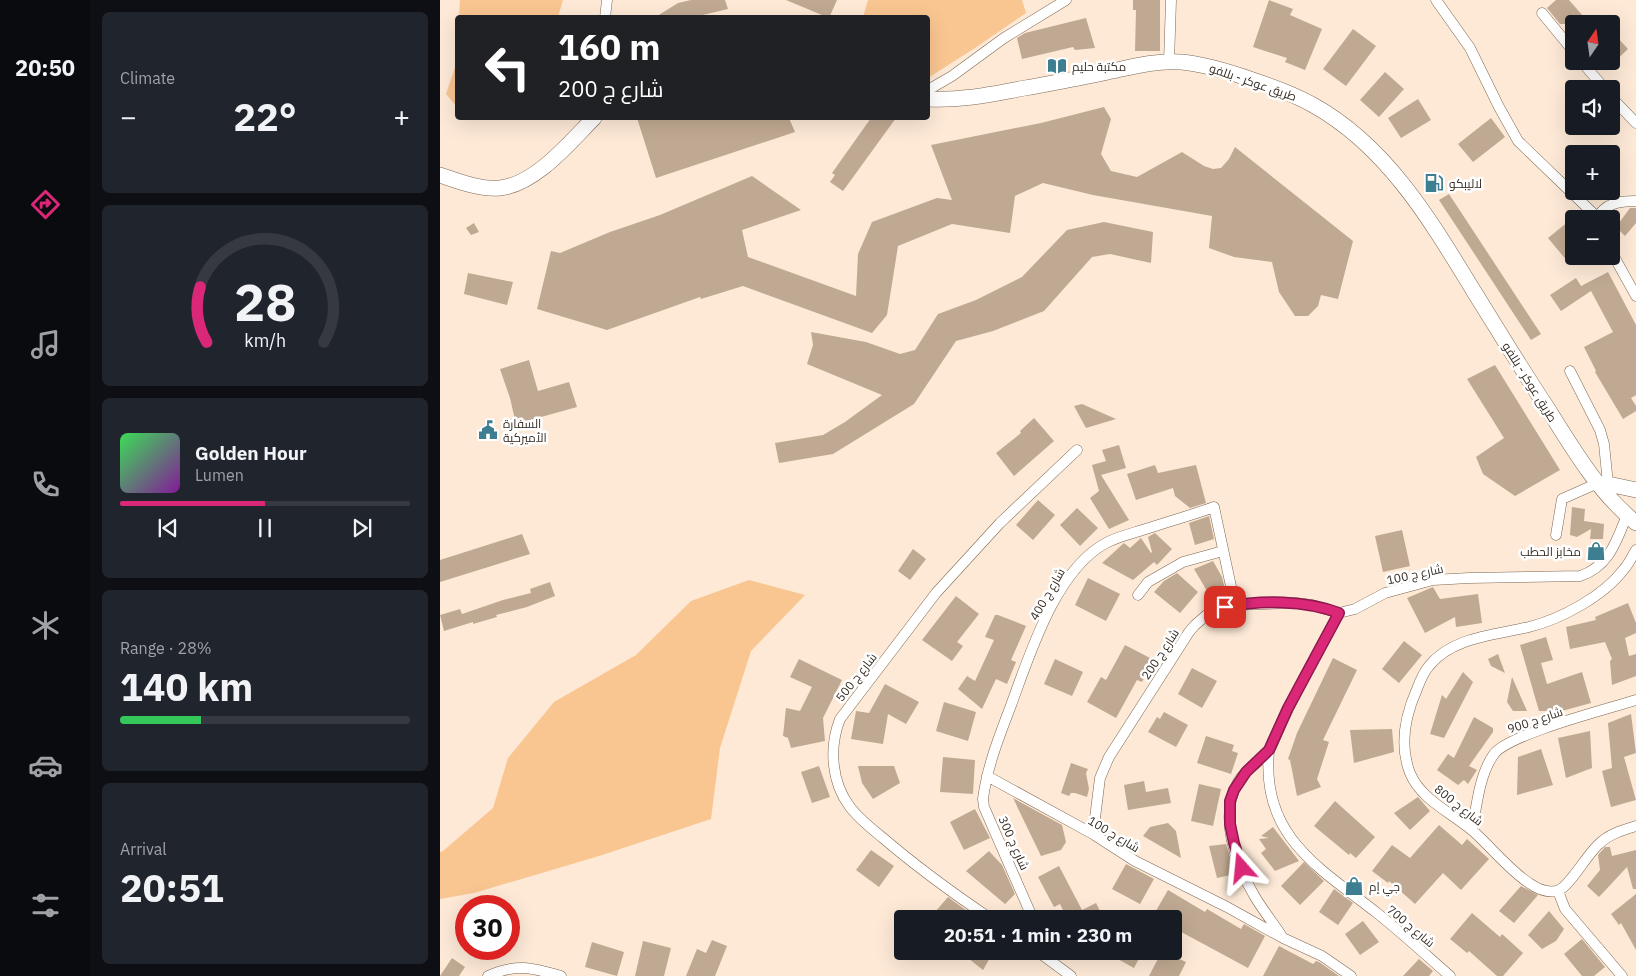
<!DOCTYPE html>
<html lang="en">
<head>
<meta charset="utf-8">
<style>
  :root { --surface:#171b24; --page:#20242c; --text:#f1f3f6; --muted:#9ea1a6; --line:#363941; --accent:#db2777 }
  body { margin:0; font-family:"IBM Plex Sans",Cairo,sans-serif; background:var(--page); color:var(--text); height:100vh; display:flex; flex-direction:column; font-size:19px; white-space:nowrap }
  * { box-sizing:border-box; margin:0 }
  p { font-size:16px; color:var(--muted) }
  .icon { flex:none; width:28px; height:28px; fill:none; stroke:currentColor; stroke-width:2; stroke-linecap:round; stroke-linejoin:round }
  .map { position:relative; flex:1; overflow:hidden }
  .drawer { display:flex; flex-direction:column; gap:12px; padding:12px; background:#0d0f14; width:350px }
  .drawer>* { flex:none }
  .top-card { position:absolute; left:15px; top:15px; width:475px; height:105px; border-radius:5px; box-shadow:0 5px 20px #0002; background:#202124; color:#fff; overflow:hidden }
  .needle { width:32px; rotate:13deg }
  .buttons { position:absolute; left:1125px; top:15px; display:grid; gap:10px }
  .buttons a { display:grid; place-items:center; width:55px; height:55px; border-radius:5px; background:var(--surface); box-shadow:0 5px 20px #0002; font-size:25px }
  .speed { position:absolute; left:15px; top:895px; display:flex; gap:10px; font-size:25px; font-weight:700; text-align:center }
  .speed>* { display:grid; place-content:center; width:65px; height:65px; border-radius:50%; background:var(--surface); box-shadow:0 5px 20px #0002; line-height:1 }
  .speed .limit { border:8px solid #d22; background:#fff; color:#111 }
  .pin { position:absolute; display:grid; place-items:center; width:42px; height:42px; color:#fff; margin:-21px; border-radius:10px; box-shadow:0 2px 8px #0006 }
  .me { position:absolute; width:55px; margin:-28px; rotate:342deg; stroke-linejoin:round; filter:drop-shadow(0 0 4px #0008) }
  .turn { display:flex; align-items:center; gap:18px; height:105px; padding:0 20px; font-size:22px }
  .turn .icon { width:65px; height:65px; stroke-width:2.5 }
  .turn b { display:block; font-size:35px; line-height:42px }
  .big { font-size:38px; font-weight:800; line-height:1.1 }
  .drawer .widget { flex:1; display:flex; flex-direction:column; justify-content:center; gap:8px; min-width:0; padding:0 18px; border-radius:8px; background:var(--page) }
  .drawer .dial { align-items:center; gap:0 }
  .dial svg { height:130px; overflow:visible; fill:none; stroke:var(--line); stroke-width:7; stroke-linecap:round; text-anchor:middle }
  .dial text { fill:var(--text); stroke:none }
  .song { display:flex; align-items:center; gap:15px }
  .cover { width:60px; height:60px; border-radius:8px; background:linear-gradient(135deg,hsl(130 70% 55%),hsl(290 70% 35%)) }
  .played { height:5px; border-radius:2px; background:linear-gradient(90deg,var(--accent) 50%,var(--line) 50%) }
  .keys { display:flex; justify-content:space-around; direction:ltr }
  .heat { display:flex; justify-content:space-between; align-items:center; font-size:28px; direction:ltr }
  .charge { height:8px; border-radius:4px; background:linear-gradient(90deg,#34c759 28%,var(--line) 0) }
  .trip { position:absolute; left:454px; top:910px; width:288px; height:50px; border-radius:5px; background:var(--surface); box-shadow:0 5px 20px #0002; font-weight:800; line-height:50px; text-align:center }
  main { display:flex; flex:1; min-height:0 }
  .dock { display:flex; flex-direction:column; width:90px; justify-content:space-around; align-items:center; background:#090b0e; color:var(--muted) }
  .dock .icon { width:35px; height:35px }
  .dock .on { color:var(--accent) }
  .dock b { font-size:22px; color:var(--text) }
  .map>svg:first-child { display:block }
</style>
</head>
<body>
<main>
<nav class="dock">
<b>20:50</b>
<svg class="icon on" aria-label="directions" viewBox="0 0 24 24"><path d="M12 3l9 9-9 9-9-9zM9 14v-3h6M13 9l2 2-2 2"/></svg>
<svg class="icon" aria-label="music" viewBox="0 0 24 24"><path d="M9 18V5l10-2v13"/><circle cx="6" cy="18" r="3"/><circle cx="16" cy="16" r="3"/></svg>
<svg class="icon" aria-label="phone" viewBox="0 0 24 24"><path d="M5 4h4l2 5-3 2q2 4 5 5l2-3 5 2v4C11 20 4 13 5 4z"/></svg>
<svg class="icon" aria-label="climate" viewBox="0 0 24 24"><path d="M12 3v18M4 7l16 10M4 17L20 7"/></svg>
<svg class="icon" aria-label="car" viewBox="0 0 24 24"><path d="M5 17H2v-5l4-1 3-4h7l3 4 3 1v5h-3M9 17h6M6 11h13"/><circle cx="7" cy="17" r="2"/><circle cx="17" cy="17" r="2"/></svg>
<svg class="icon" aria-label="filters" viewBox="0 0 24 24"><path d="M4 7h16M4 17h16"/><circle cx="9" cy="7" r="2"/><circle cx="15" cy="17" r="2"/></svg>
</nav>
<section class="drawer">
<div class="widget"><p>Climate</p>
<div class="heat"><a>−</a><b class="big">22°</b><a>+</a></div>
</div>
<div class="widget dial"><svg viewBox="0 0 100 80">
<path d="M14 69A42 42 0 1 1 86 69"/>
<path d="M14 69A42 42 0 0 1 10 35" stroke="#db2777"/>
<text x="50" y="56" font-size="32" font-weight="700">28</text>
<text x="50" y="72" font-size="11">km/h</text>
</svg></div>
<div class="widget">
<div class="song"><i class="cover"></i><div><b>Golden Hour</b><p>Lumen</p></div></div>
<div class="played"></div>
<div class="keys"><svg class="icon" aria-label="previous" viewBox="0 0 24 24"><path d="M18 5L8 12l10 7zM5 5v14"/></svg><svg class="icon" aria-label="pause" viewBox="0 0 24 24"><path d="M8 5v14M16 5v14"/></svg><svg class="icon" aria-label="next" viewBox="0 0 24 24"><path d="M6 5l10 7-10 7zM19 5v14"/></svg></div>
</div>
<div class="widget"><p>Range · 28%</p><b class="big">140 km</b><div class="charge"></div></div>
<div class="widget"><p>Arrival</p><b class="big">20:51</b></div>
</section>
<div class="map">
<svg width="1196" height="976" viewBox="0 0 1196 976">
  <rect width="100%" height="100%" fill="#fde9d6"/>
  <path fill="#f9c691" d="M20 0H123L118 17H19Z
    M428 0H582L586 13 535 48 488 78V18L423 17Z
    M17 49 18 107H17L6 94 17 61Z
    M309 580 365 595 311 651 280 748 271 819 159 856 34 893 0 899V852L3 851 53 808 68 758 114 702 196 655 251 601Z"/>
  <path fill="#c0a992" d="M251 0H285L288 9 250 18H214L238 3Z
    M346 0H397L389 18Z
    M693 0H720V51H695L696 10H693Z
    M829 0 853 9 850 15 882 29 865 70 845 62 847 58 813 47Z
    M1116 0H1129L1150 24H1120L1107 8Z
    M646 18 655 48 635 50 633 47 582 59 577 38 585 33Z
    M913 29 936 46 906 86 883 69Z
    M1177 37 1188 49 1171 65V43Z
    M945 72 964 89 939 117 920 100Z
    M978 99 991 120 961 138 948 118Z
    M664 107 671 119 661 154 671 171 697 177 742 152 764 166 773 169 781 168 789 159 795 147 913 241 898 299 881 295 878 306 868 316H855L839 292 832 262 794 257 769 248 772 216 653 195 603 183 575 196 570 233 512 224 458 246 447 315 432 333 303 286 261 299 260 297 167 330 97 309 111 251 120 253 170 232 220 215 312 176 361 210 302 230 308 257 416 296 418 254 432 222 497 198 512 200 491 145 601 123Z
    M197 118H349L355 132 216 178Z
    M431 118H456L403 191 390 182 395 175 392 173Z
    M1051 118 1065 137 1033 162 1018 144Z
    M1009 194 1101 334 1091 340 999 200Z
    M1190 208H1196V223L1185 236 1176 227Z
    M1134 217V258L1128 262 1108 238Z
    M664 222 713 232 711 263 670 254 652 257 604 311 553 331 516 341 474 404 393 454 339 463 335 443 383 435 405 422 442 395 367 364 373 345 371 332 426 342 460 354 475 350 498 314 536 300 582 277 627 230Z
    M34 223 39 232 31 235 26 228Z
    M1168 272 1196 325V395L1191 398 1196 406V411L1183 419 1155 372 1156 371 1144 347 1173 332 1151 291 1121 311 1110 295 1136 278 1141 286Z
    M28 273 73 282 67 305 24 294Z
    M89 360 98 391 129 382 137 407 76 424 70 398 60 369Z
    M1055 365 1120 470 1075 496 1043 474 1036 457 1064 438 1027 379Z
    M642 404 676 419 646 428 634 406Z
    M594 418 614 441 574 476 556 453 581 433 580 431Z
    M679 445 686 468 661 475 689 520 669 529 650 498 659 491 652 465 666 461 662 450Z
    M715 465 718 473 756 465 766 503 750 508 735 496 733 488 696 500 687 474Z
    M598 500 615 515 593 540 576 525Z
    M1132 507 1145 509 1144 521 1164 524 1163 539H1150L1151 529 1137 537 1130 535Z
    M637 508 658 528 640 546 620 525Z
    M769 516 774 539 755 545 749 523Z
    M962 530 970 566 943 572 935 536Z
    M715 533 732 549 717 565 714 562 693 580 662 563 684 543 690 548 701 538 711 553 712 552 708 537Z
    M82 534 90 554 0 582V560Z
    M473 549 486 559 470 580 458 571Z
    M773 561 782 577 786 594 773 601 754 569Z
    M737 573 758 592 740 613 714 592 724 581Z
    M648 578 680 594 666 621 635 605Z
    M110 582 115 596 87 607 56 615 57 617 33 624V622L4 631 0 615 20 609 22 614 63 600 91 593 90 589Z
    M993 587 1000 599 1038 594 1042 623 1016 627 1015 617 985 633 967 598Z
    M516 596 539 614 517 642 523 646 512 661 482 640Z
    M1188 603 1196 623V633L1185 638 1189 656 1196 654V676L1172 685 1170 661 1172 659 1165 642 1130 649 1126 627 1156 620 1155 617Z
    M555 615H558L586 626 571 660 576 662 567 684 556 679 542 709 518 689 527 676 535 681 554 640 545 637Z
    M1106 637 1113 660 1101 663 1107 684 1142 672 1151 703 1122 711H1099L1080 645Z
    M964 641 982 655 959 683 942 669Z
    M685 645 714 660 702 682 697 680 676 718 647 702 661 677 666 680Z
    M1058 654 1065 673 1051 666 1048 659Z
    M893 658 917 670 883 740 889 742 877 779 881 787 857 796 850 760 848 759 857 733Z
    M359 659 402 680 383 718 385 741 351 748 348 738 343 736 346 708 360 711 372 687 350 677Z
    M615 659 643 672 632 696 604 684Z
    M752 668 777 681 762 708 738 694Z
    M1023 672 1033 682 1004 738 990 734 1002 695 1006 699Z
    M1072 677 1087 711H1073L1067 702Z
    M445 684 479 702 466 724 448 714 443 744 411 739 416 711 429 713Z
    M504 702 536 712 528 741 496 731Z
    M724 712 748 725 736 747 708 732 717 717 720 719Z
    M1191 714 1196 753 1184 757 1196 800 1171 807 1162 771 1172 768 1168 723Z
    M1034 717 1053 728V732L1029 766 1037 770 1028 784 1024 780 1018 785 997 770 1008 754 1014 758Z
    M952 729 954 752 914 763 910 730Z
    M1150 731 1152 768 1126 778 1118 738Z
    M766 736 794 745 792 751 798 753 791 774 757 763Z
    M1101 749 1113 785 1077 795 1078 757Z
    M503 757 535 760 533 794 500 792Z
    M631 763 648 769 646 773 649 789 647 797 635 793H631L629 796 621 793Z
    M379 766 390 797 372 803 361 772Z
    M418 766H454L460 783 433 799 422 783Z
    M704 781 706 792 728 788 731 803 688 810 684 785Z
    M759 784 781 789 773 826 751 821Z
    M978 797 990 811 970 830 954 813Z
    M573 798 622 825 626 842 621 850 601 856Z
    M895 801 935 837 916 858 910 853 909 855 874 826Z
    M535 809 550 838 524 850 510 822Z
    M728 823 736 831 741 858 703 836 710 827Z
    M999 825 1022 845 1027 839 1049 859 1021 890 1003 873 975 904 949 881 948 883 932 871 952 845 970 858Z
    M833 827 859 861 835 871 821 853 826 849 819 839 829 838 821 836Z
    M786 844 795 874 777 878 769 846Z
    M1165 847H1170L1172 856 1196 850V889H1193L1187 867 1159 897 1147 886 1160 870 1158 855Z
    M431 850 454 866 439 887 416 870Z
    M549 851 562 865 575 894 565 904 526 871Z
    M864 862 884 881 860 905 841 886Z
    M686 864 714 879 700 904 672 889Z
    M619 866 642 910 656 903 664 919H625L627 918 620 904 614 907 598 877Z
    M1081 886 1098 895 1074 923 1059 911Z
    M894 889 913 903 898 925 879 912Z
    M728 890 765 912 767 909 801 929 804 924 825 936 808 968 732 927V919H718L713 916Z
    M1196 894V950L1181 923 1179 925 1171 914Z
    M508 897 527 911 521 919H489Z
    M1109 911 1124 929 1116 941 1102 949 1088 935Z
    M1032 913 1060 937 1062 934 1083 953 1063 976H1057L1029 951 1027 953 1010 939Z
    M923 921 939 942 920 955 905 934Z
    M1142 939 1165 967 1154 976H1142L1124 954Z
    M272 940 287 946 275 976H246L257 949 266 953Z
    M203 941 231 948 224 976H195Z
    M152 942 184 952 177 976 145 967Z
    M839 946 873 964 876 961 879 962 899 976H823Z
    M519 951H554L543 970Z
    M663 951H703L694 968Z
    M722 951 746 962 739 976H709Z
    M12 958 25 967 19 976H0Z
    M979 959 993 971 989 976H963Z"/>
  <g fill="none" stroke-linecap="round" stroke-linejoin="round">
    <g stroke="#7d6751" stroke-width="11">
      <path id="street" d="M996 0 1030 48 1059 107 1078 141 1157 217
        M1102 13 1134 52
        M165 18 167 0
        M1141 61 1165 89
        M729 62 731 0
        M488 90 512 76 564 38 626 0
        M1171 97 1196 123
        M1157 219C1164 203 1180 201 1196 201
        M1171 251 1196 296
        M1130 371 1160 430 1164 444 1168 484
        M1116 535 1122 499 1158 483
        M1196 550C1192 556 1189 564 1184 569 1164 596 1121 619 1089 627 1055 635 1012 637 989 666 983 673 980 681 977 689 965 716 959 745 970 773 981 800 1012 813 1033 831 1052 848 1068 869 1089 883 1096 888 1107 893 1117 891 1129 888 1147 854 1159 844 1169 834 1183 830 1196 826
        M698 595 708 582 743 562 783 551
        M829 751C821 836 878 867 937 913 962 933 986 955 1010 976
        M547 776 653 834 695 861 787 907 843 938 882 956 911 976
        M1032 830C1037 805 1039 775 1054 754 1069 734 1168 709 1196 700
        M653 834 660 778 669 757 749 632 755 625 769 613 785 607 795 605 856 603 872 605 899 613 915 609 945 593 993 580 1029 578 1140 576C1169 567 1177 540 1187 515
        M1118 891 1125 909 1182 976
        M551 919C514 894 477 867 443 838 432 829 419 819 410 807 391 782 389 747 400 719L496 593 560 523 637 450
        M593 919 544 807 543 799C547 767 559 737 570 708 589 657 615 570 666 543 679 536 694 533 709 528 730 521 752 515 774 507L795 605
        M841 935C833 923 823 910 815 897 796 865 778 817 798 782 806 768 822 762 830 749 837 735 842 720 849 707 865 675 882 644 899 613
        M597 951 631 976
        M48 976C76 963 93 968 121 976"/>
    </g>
    <g stroke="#7d6751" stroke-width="16">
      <path id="secondary" d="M488 99C521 101 552 94 585 88 610 83 637 79 663 73 688 68 714 60 741 62 765 64 790 72 813 80 834 87 854 94 873 105 947 146 991 221 1033 290 1058 330 1082 370 1108 409 1133 449 1159 493 1196 523
        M0 175C18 181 40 190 60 188 96 184 130 142 154 118
        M1158 483 1168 484 1196 490"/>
    </g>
    <use href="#street" stroke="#fff" stroke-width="10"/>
    <use href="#secondary" stroke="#fff" stroke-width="15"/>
  </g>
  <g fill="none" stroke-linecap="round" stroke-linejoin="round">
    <g stroke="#8e194d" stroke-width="12">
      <path id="route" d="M785 607C822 600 864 600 899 613L848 708 829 750 806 772 794 790 790 801V824L794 843 802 868"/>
    </g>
    <use href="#route" stroke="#db2777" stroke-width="9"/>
  </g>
  <defs>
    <g id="library-bare" transform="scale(1.5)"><path d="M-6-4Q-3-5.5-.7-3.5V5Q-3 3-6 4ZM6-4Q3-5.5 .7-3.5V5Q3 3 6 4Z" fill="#3d7e90" stroke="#fff" stroke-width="2.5" paint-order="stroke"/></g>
    <g id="fuel-bare" transform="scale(1.5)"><path d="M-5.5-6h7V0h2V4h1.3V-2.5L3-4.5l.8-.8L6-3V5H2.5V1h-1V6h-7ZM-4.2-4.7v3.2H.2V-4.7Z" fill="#3d7e90" stroke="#fff" stroke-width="2.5" paint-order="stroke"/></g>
    <g id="civic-bare" transform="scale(1.5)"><path d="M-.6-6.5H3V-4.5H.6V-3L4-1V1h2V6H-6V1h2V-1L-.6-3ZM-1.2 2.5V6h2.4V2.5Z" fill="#3d7e90" stroke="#fff" stroke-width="2.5" paint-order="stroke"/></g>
    <g id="shop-bare" transform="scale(1.5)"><path d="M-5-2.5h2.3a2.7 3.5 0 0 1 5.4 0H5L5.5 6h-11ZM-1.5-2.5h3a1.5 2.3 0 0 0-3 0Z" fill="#3d7e90" stroke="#fff" stroke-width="2.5" paint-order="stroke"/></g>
  </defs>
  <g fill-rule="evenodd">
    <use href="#library-bare" x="617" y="66"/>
    <use href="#fuel-bare" x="994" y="183"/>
    <use href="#civic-bare" x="48" y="430"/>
    <use href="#shop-bare" x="1156" y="551"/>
    <use href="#shop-bare" x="914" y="886"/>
  </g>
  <g text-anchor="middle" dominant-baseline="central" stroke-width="5" stroke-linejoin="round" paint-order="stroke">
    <g font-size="12" fill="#352b22" stroke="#fff" text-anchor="start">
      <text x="632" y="66">مكتبة حليم</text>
      <text x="1009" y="183">لاليبكو</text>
      <text x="63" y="423">السفارة<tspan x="63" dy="14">الأميركية</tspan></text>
      <text x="1141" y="551" text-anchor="end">مخابز الحطب</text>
      <text x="929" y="886">جي إم</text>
    </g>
    <g font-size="12" fill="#352b22" stroke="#fff">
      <text transform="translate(813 82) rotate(19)">طريق عوكر - بللفو</text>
      <text transform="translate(1090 382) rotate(58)">طريق عوكر - بللفو</text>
      <text transform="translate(975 574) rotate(-12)">شارع ج 100</text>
      <text transform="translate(607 594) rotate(-60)">شارع ج 400</text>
      <text transform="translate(720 654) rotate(-57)">شارع ج 200</text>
      <text transform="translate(416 677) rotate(-52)">شارع ج 500</text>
      <text transform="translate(1095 720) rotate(-19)">شارع ج 900</text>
      <text transform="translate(1019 805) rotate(38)">شارع ج 800</text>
      <text transform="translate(674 834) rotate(31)">شارع ج 100</text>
      <text transform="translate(574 843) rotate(66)">شارع ج 300</text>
      <text transform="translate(971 926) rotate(40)">شارع ج 700</text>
    </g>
  </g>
</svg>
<div class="buttons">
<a><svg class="needle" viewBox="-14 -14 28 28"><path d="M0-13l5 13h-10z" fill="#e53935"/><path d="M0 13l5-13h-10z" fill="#9ea1a6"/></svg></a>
<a><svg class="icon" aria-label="sound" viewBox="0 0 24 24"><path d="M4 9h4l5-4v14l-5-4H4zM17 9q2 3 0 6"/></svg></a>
<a>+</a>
<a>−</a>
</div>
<div class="speed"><div class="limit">30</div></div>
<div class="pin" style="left:785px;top:607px;background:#d93025"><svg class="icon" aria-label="arrive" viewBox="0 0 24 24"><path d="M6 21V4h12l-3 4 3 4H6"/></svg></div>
<svg class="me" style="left:802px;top:868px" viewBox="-20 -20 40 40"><path d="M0-17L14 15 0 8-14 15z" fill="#db2777" stroke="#fff" stroke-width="4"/></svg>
<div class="trip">20:51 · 1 min · 230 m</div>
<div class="top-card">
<div class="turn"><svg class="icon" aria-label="left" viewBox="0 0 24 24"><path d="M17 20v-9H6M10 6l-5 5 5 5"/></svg><div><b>160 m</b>شارع ج 200</div></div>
</div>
</div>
</main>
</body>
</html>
